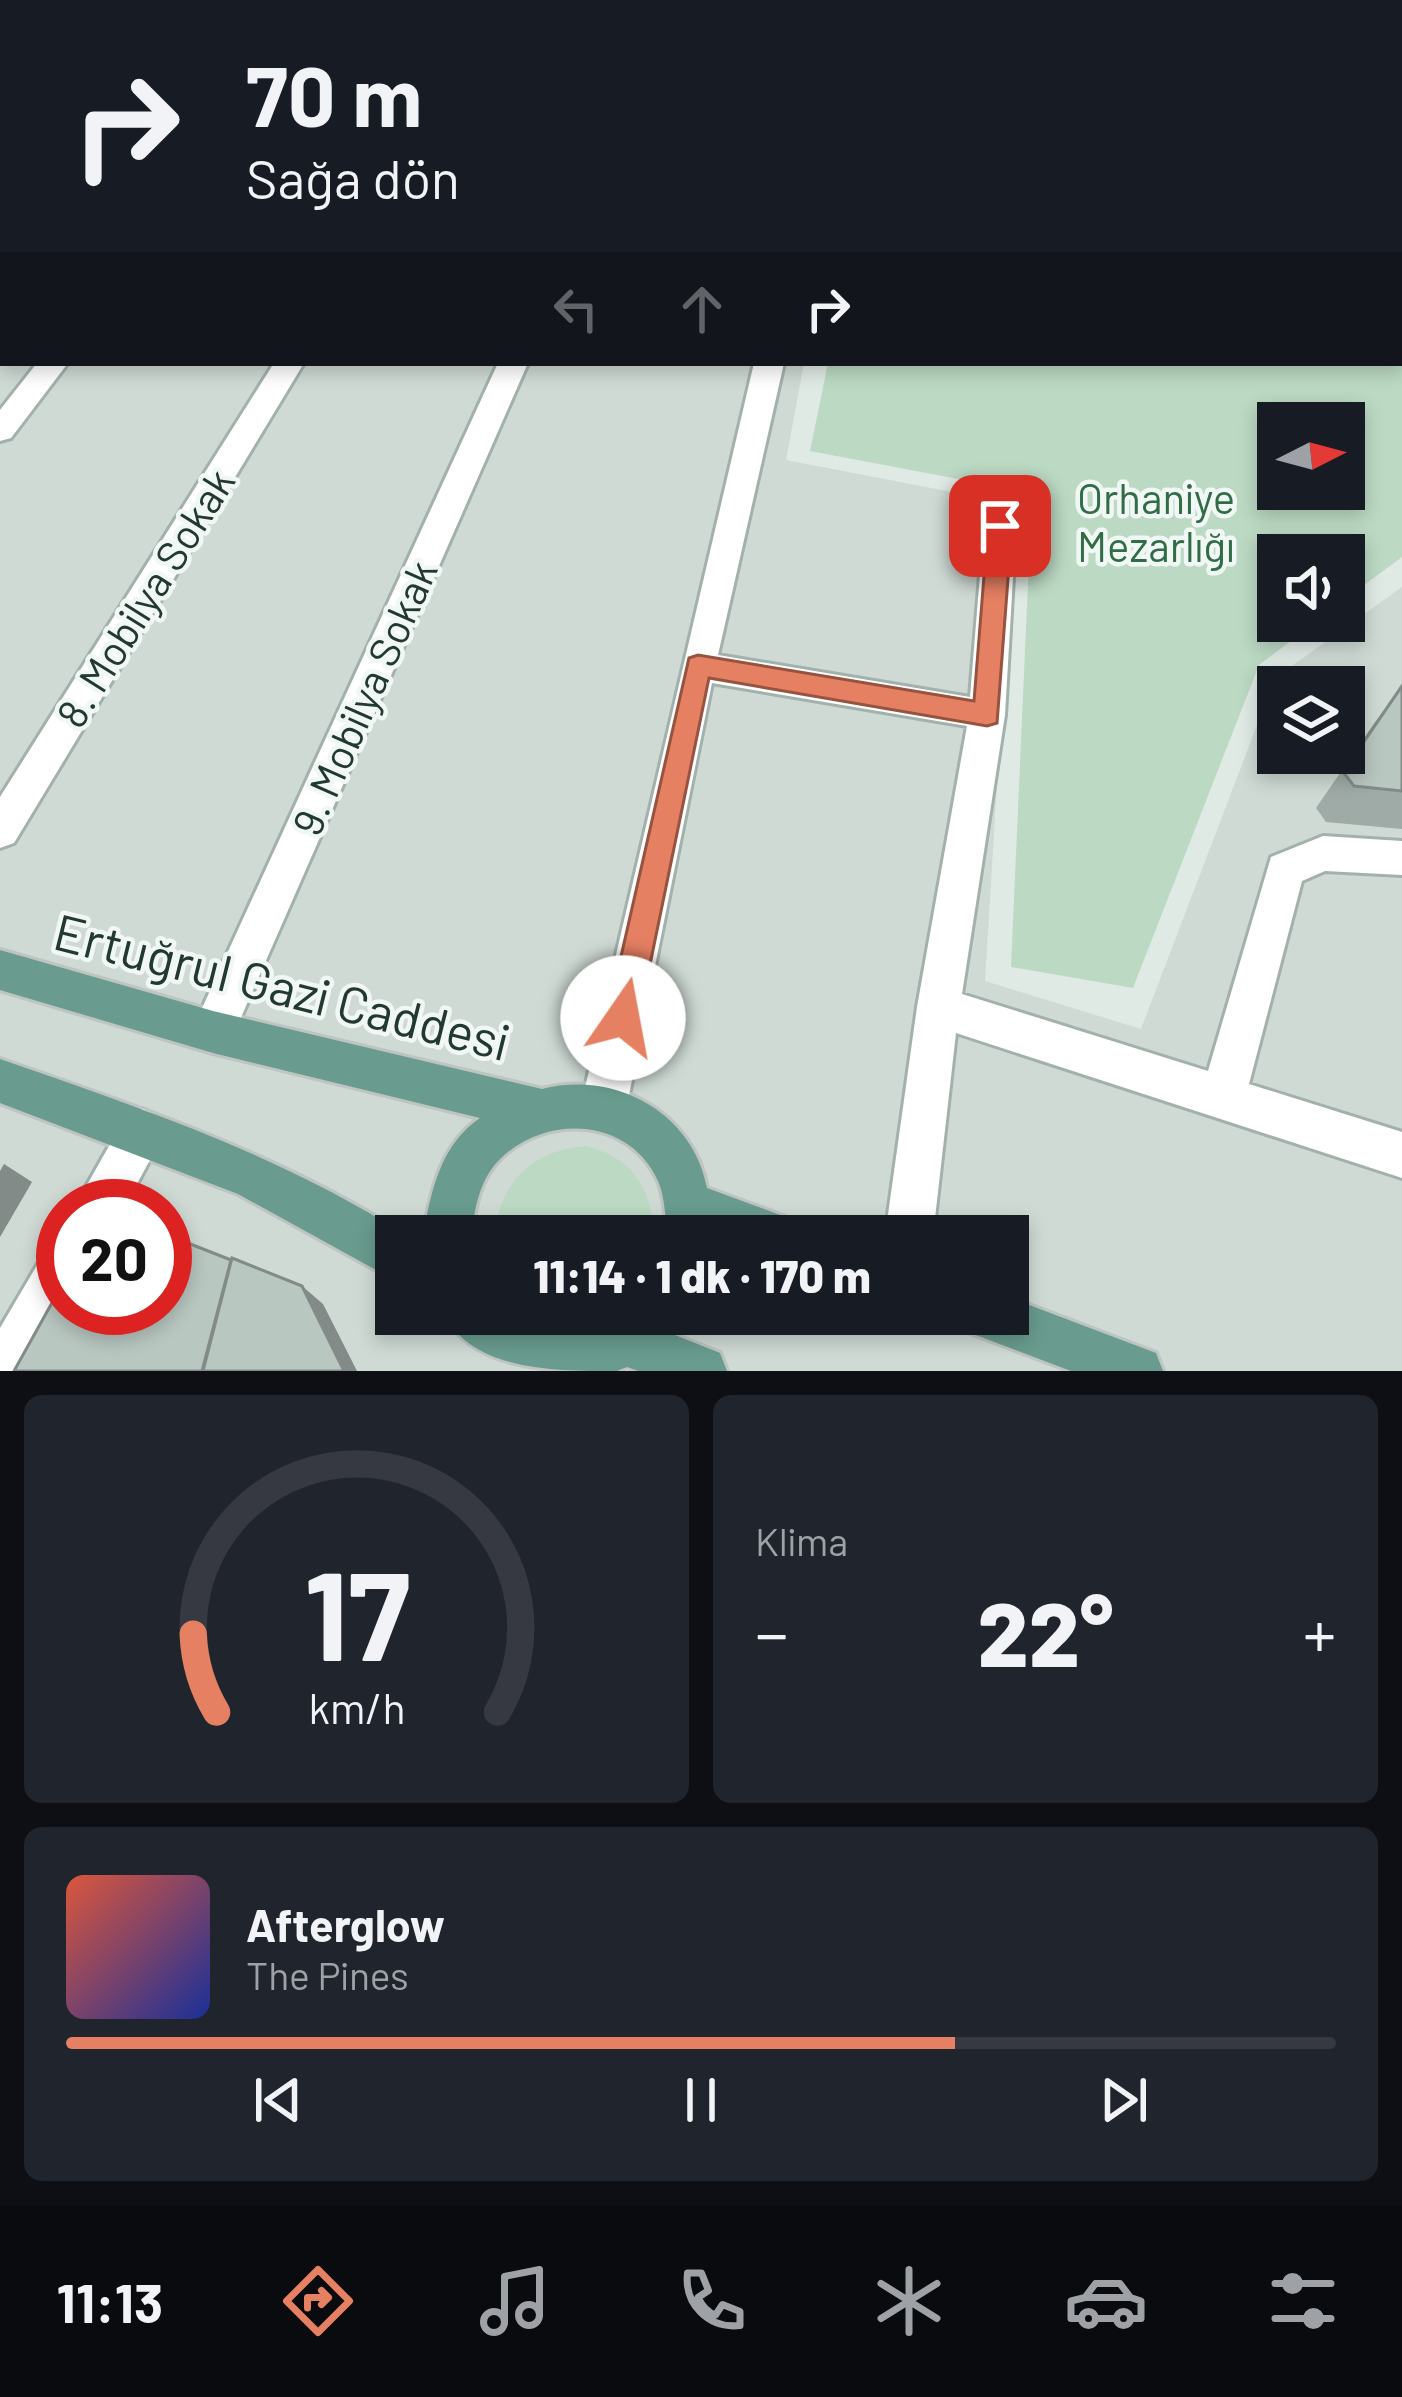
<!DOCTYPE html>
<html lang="tr">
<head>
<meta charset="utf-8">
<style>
  :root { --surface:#171b24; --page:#20242c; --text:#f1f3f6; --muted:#9ea1a6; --line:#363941; --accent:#e68062 }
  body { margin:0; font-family:Barlow,sans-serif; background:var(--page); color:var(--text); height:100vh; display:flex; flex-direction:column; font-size:45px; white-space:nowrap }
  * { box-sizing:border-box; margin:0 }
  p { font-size:39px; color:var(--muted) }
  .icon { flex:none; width:66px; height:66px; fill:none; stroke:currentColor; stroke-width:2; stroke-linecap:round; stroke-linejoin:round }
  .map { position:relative; height:1371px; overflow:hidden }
  .panel { display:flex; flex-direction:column; gap:24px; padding:24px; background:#0d0f14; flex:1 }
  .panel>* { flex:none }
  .guide { position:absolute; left:0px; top:0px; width:1404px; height:366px; box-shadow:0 6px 18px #0003; background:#171b24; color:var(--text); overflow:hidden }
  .needle { width:78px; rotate:84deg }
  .buttons { position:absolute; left:1257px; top:402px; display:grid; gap:24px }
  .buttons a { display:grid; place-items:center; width:108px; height:108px; border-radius:0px; background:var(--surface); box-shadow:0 6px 18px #0003; font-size:60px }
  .speed { position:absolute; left:36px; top:1179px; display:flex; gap:24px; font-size:60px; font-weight:700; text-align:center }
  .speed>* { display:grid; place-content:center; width:156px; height:156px; border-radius:50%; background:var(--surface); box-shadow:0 6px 18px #0003; line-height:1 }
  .speed .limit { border:18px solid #d22; background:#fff; color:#111 }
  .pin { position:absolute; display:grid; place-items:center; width:102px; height:102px; color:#fff; margin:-51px; border-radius:24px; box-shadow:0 6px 18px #0006 }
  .me { position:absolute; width:132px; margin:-66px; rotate:12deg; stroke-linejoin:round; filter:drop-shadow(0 0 9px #0008) }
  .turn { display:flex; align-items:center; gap:42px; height:252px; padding:0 48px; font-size:54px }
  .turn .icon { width:156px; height:156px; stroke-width:2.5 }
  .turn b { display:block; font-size:84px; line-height:102px }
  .lanes { display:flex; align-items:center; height:114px; padding:0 48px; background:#0003; justify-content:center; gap:60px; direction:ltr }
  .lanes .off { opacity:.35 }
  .big { font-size:90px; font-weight:800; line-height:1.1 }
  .panel .tile { flex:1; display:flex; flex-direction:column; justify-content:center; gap:18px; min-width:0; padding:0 42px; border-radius:18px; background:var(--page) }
  .panel .dial { align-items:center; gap:0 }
  .dial svg { height:312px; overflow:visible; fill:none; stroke:var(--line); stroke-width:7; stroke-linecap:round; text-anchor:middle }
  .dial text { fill:var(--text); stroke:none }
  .song { display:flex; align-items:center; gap:36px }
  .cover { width:144px; height:144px; border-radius:18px; background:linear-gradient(135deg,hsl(10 70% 55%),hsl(230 70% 35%)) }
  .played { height:12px; border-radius:6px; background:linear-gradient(90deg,var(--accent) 70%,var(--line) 70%) }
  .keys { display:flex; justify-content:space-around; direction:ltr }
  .heat { display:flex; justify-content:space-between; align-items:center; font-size:66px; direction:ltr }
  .panel .tiles { flex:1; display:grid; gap:24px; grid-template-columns:1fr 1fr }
  .tile:last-child { grid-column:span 2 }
  .trip { position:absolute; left:375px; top:1215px; width:654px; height:120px; border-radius:0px; background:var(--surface); box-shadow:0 6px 18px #0003; font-weight:800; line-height:120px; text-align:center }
  .tab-bar { display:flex; height:192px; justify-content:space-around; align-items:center; background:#090b0e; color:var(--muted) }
  .tab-bar .icon { width:84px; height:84px }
  .tab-bar .selected { color:var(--accent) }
  .tab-bar b { font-size:54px; color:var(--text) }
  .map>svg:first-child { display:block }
</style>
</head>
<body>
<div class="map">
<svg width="1402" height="1371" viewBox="0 0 1402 1371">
  <rect width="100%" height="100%" fill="#e0eae5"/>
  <path fill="#cfdad4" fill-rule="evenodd" d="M0 0H1402V260L1401 3H3V363H804L786 460 1014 504 985 981 1141 1029 1275 678 1402 587V1371H0ZM1278 687H1344V753H1278ZM63 1206H165V1308H63ZM396 1236H1008V1314H396Z"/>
  <path fill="#bbd9c3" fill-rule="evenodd" d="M1402 269V557L1344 600V555H1278V621H1317L1259 665 1133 988 1011 967 1032 493 810 451 828 363H1401ZM1278 423H1344V489H1278Z
    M586 1146C633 1158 652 1188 654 1236H494C500 1182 532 1150 586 1146Z"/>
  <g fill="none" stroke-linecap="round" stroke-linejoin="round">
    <g stroke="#a3b1ac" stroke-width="6">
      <path id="minor" d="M147 0H170L145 3Z
        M312 0H334L310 3Z
        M493 0H515L491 3Z
        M652 0H674L651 3Z
        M841 0H863V3H841Z
        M1355 0H1377L1378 3H1356Z
        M1401 19H1402V33H1401Z
        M1401 195 1402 196V217L1401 216Z
        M0 231H3V247H0Z
        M1401 245H1402V261H1401Z
        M37 363H68L11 438 0 441V410Z
        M274 363H304L14 843 0 848V797Z
        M498 363H528L228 1047 213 1053 198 1047 191 1032 198 1017Z
        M754 363H784L718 655 970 697 984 526 988 518H1012L1016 526 1005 715 962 994 1208 1071 1271 857 1323 836 1402 841V875L1325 871 1302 881 1249 1084 1402 1132V1178L956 1033 933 1236H885L917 1007 967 726 712 683 627 1105 620 1121 604 1127 588 1121 581 1105Z
        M142 1109 158 1116 165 1132 125 1206H75L126 1116Z
        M63 1243V1308H67L31 1371H0V1328L46 1250Z"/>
    </g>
    <g stroke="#bdc4c2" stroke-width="6">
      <path id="major" d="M0 950 213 1011 542 1089C614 1070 693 1112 707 1188L791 1219 798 1236H668C665 1219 665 1196 658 1181 630 1118 547 1113 500 1159 479 1180 475 1208 471 1236H423C431 1192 440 1145 480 1118L213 1053 0 990Z
        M0 1059C141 1108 281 1155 407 1236H396V1281L238 1194 0 1103Z
        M1008 1297 1156 1353 1163 1371H1071L968 1332 961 1314H1008Z
        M444 1314H506L538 1329 564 1332 590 1329 624 1314H687L675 1335 720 1353 727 1371H638L627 1367 617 1371C554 1371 473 1371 444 1314Z"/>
    </g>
    <use href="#minor" fill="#fff" fill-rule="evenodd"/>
    <use href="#major" fill="#699c8e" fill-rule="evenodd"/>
  </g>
  <path fill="#9faba6" d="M1402 686V829L1326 822 1316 808 1373 725Z"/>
  <path fill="#828b87" d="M4 1164 32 1182 0 1237V1171Z
    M302 1286 323 1304 357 1371H344Z"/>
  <path fill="#b9c7c1" stroke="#828b87" stroke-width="3" d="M1402 686V791L1354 786 1343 772Z
    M165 1234 231 1260 202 1371H14L63 1283V1308H165Z
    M232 1258 302 1286 344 1371H203Z"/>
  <path fill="#e68062" stroke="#965340" stroke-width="3" d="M1000 517 1012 526 997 723 987 726 709 678 639 1018 635 1029 623 1033 612 1029 607 1018 689 658 698 655 974 701 988 526Z"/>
  <g text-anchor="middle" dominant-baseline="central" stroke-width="9" stroke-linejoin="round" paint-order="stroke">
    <g font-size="42" fill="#306c46" stroke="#f1f7f4">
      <text x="1156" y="497">Orhaniye<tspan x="1156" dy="48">Mezarlığı</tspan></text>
    </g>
    <g font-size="42" fill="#223932" stroke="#f1f7f4">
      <text transform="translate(144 597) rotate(-58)">8. Mobilya Sokak</text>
      <text transform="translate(363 697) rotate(-66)">9. Mobilya Sokak</text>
    </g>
    <g font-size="51" fill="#223932" stroke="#f1f7f4">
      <text transform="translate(282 985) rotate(14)">Ertuğrul Gazi Caddesi</text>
    </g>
  </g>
</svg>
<div class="buttons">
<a><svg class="needle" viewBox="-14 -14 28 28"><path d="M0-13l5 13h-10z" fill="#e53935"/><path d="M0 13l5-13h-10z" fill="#9ea1a6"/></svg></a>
<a><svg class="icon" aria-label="sound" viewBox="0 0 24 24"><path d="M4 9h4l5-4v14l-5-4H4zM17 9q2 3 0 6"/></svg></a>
<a><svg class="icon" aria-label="layers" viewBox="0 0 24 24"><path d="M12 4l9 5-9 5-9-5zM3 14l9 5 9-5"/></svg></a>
</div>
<div class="speed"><div class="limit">20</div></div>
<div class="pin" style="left:1000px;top:526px;background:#d93025"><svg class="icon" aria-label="arrive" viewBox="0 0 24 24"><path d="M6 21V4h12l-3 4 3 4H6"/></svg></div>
<svg class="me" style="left:623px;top:1018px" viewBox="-20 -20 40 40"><circle r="19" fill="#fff"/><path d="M0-13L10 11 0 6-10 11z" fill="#e68062"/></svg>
<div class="trip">11:14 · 1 dk · 170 m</div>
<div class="guide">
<div class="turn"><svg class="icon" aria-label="right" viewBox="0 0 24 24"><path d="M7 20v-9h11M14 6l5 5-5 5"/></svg><div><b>70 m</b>Sağa dön</div></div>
<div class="lanes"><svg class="icon off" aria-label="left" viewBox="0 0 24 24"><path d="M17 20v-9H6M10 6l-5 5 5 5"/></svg><svg class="icon off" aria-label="ahead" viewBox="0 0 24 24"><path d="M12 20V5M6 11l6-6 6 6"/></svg><svg class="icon" aria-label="right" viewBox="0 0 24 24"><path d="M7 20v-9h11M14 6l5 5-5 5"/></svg></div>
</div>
</div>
<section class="panel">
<div class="tiles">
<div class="tile dial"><svg viewBox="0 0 100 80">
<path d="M14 69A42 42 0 1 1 86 69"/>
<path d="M14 69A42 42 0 0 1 8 49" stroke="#e68062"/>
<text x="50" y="56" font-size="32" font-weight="700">17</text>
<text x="50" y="72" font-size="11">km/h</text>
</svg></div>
<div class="tile"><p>Klima</p>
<div class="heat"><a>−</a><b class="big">22°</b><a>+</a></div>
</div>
<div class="tile">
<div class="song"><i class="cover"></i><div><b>Afterglow</b><p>The Pines</p></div></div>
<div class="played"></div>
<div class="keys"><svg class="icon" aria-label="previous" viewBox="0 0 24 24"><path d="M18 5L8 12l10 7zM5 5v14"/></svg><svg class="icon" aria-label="pause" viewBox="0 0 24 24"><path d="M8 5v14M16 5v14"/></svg><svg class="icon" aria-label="next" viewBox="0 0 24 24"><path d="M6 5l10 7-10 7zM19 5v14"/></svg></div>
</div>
</div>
</section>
<nav class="tab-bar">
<b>11:13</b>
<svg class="icon selected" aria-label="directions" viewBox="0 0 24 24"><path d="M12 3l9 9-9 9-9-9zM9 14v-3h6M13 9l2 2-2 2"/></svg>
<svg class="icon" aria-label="music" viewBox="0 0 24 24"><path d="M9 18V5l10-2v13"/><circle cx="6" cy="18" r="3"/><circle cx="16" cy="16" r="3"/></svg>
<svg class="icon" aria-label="phone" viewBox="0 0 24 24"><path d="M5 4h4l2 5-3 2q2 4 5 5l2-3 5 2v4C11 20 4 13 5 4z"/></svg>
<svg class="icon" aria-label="climate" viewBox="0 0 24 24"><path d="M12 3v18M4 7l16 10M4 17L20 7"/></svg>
<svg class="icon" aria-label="car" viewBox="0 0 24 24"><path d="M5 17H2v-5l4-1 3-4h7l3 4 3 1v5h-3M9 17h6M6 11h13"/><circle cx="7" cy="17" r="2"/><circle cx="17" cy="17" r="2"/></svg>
<svg class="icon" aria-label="filters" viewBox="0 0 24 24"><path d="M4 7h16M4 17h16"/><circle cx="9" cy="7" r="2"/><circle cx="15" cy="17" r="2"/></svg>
</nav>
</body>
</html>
